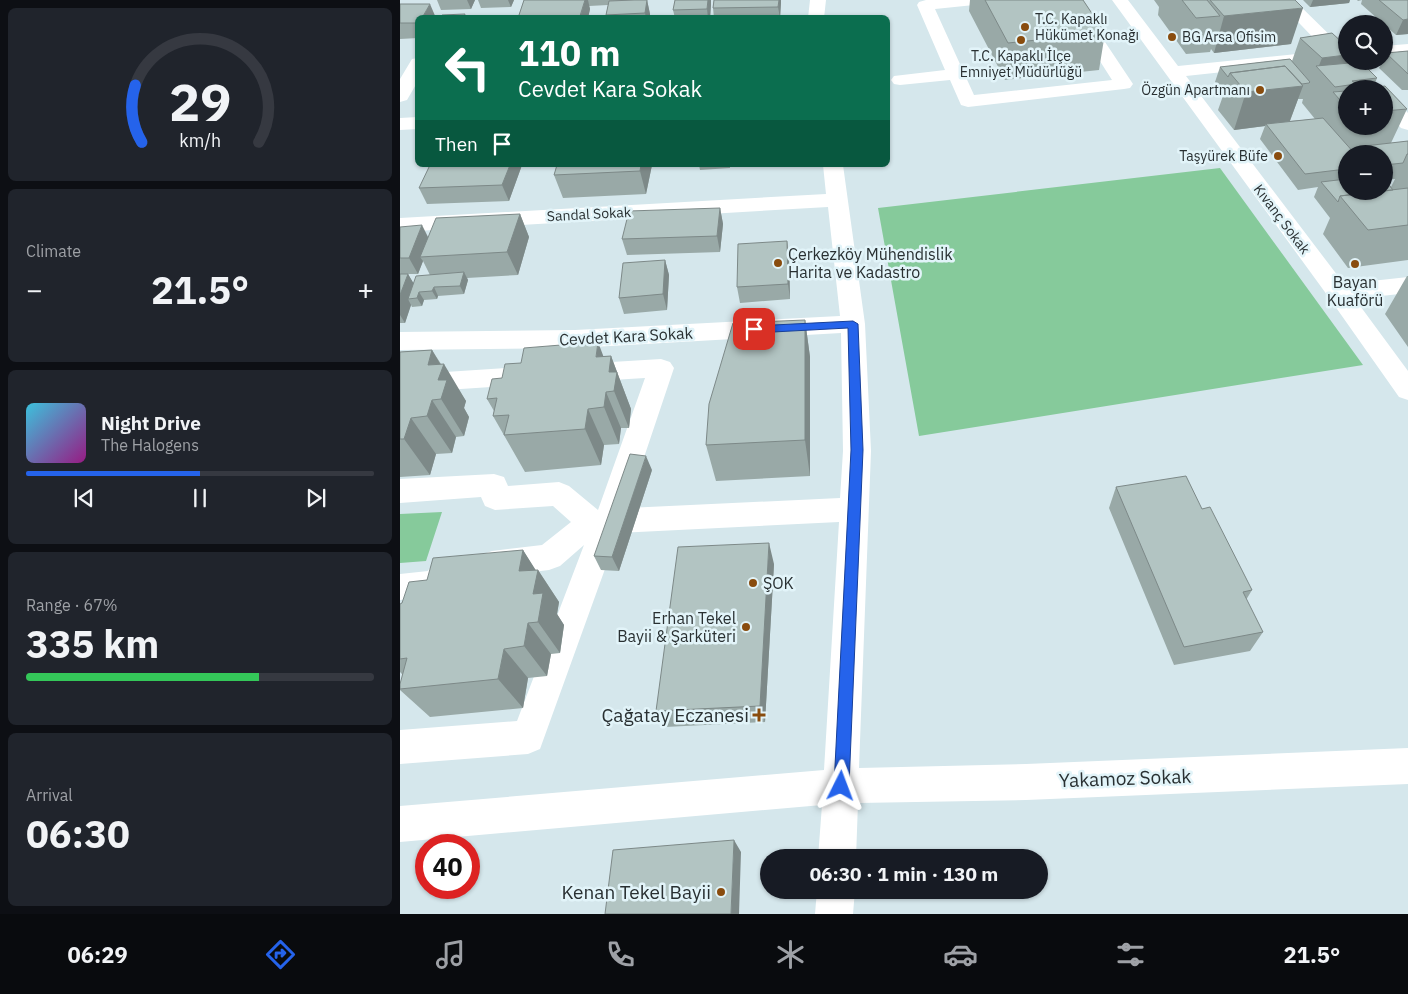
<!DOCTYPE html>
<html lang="en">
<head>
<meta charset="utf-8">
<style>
  :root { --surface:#171b24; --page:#20242c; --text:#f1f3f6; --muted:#9ea1a6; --line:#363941; --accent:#2563eb }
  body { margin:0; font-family:"IBM Plex Sans",sans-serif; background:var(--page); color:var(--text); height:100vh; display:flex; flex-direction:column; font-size:19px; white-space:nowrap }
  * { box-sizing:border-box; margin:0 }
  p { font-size:16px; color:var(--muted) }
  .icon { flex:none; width:28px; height:28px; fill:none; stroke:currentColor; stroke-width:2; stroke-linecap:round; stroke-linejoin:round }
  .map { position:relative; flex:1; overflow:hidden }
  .sheet { display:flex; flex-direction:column; gap:8px; padding:8px; background:#0d0f14; width:400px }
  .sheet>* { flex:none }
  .hud { position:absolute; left:15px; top:15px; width:475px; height:152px; border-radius:8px; box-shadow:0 1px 4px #0004; background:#0b6e4f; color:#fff; overflow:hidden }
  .buttons { position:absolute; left:938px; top:15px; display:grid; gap:10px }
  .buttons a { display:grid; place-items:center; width:55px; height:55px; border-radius:50%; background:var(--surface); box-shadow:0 1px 4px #0004; font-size:25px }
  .speed { position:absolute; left:15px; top:834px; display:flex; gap:10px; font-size:25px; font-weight:700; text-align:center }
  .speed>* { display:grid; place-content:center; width:65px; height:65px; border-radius:50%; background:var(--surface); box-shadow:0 1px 4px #0004; line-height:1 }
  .speed .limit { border:8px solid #d22; background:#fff; color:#111 }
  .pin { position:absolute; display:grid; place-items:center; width:42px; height:42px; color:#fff; margin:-21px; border-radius:10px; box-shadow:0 2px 8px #0006 }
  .me { position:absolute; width:55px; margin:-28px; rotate:3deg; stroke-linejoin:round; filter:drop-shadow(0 0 4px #0008) }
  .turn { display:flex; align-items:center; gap:18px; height:105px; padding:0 20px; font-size:22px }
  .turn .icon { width:65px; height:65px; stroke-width:2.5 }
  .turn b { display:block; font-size:35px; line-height:42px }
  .then { display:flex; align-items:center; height:48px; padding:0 20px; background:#0003; gap:10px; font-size:19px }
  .big { font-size:38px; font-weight:700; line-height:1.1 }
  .sheet .widget { flex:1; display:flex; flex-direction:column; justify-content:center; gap:8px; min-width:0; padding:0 18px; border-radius:8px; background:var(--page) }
  .sheet .dial { align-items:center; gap:0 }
  .dial svg { height:130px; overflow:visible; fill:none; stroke:var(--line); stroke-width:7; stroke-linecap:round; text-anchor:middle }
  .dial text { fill:var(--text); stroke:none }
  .song { display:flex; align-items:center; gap:15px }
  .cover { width:60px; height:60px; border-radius:8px; background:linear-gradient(135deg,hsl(190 70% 55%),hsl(310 70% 35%)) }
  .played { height:5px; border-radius:2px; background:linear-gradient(90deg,var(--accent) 50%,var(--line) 50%) }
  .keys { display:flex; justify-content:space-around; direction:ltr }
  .heat { display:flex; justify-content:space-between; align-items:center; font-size:28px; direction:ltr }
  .charge { height:8px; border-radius:4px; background:linear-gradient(90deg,#34c759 67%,var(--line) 0) }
  .trip { position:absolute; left:360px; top:849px; width:288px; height:50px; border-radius:25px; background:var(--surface); box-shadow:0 1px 4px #0004; font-weight:700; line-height:50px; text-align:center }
  .dock { display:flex; height:80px; justify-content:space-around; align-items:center; background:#090b0e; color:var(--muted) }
  .dock .icon { width:35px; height:35px }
  .dock .on { color:var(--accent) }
  .dock b { font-size:22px; color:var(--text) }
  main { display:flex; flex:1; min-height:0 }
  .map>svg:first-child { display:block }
</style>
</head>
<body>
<main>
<section class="sheet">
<div class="widget dial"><svg viewBox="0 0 100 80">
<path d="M14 69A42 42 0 1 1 86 69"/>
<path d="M14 69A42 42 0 0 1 10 34" stroke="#2563eb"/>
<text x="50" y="56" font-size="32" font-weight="700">29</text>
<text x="50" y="72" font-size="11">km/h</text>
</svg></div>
<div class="widget"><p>Climate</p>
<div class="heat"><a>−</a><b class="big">21.5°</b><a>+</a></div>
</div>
<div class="widget">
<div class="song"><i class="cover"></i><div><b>Night Drive</b><p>The Halogens</p></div></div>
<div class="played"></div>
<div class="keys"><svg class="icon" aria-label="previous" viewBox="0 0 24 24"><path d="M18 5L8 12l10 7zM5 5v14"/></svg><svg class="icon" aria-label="pause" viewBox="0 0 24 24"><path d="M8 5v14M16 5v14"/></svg><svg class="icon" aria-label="next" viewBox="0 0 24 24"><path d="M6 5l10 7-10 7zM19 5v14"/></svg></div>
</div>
<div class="widget"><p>Range · 67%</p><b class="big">335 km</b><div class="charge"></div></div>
<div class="widget"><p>Arrival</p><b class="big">06:30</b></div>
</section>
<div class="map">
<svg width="1008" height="914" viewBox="0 0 1008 914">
  <rect width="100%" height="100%" fill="#d5e7ec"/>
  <path fill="#86ca9b" d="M820 168 963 365 519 436 478 208Z
    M42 512 26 561 0 563V514Z"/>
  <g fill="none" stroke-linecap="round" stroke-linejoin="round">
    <path fill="#fff" fill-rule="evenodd" d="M410 0H426L424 18H408Z
      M526 0H582L580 3 574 5 535 9 574 95 712 80 661 0H677L733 84 730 88 724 89 568 107 561 105 550 80 500 85 494 84 491 80 494 76 545 70 517 5 519 2Z
      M712 0H728L778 66 926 51 877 0H894L944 49H946V61H955L952 65C945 67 941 66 935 60L786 76 944 284 1008 277V293L955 299 1008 371V400L999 397 930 299Z
      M1008 44V54L984 56V46Z
      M18 58V81L7 100 0 102V79L12 59Z
      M984 93 991 95 1008 113V130L1001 128 984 110Z
      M18 117V129L0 130V118Z
      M423 165H443L465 324 471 451 459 768 626 764 1008 748V784L626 800 458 803 456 858H418L422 805 0 842V806L424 770 439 522 218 533 140 749 128 754 0 764V730L117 721 184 545 160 566 149 570 92 577 81 573 77 564 81 555 92 551 142 545 171 522 153 506 95 510 85 506 81 497 0 503V479L94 474 104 477 108 486 159 482 169 486 198 510 245 378 179 382 170 380 166 373 170 366 179 364 261 359 270 362 274 368 227 508 440 498 443 451 441 333 175 348 0 350V332L175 330 440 316 428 207 0 232V218L426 194Z
      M138 366 147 368 151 375 147 382 138 384 0 393V375Z
      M40 565 51 569 55 578 49 593 38 597 0 600V574L28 571 29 569Z
      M417 890H455L453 914H415Z"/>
  </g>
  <path fill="#99a9a7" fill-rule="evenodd" d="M37 0H75L71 9 41 10Z
    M78 0H114L111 7 81 8Z
    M124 0H247L250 14V18H207L206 15 208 5 189 6 190 9 188 18H118Z
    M275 0H311V5L310 18H275L273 10Z
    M314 0H381L380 18H314L313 8Z
    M570 0H683L705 33 699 70 605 80 569 11Z
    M754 0H895L891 44 814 53 811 49 810 52 786 54 758 15 759 7Z
    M903 0H950L949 3 910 7Z
    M957 0H1008V34L996 35 961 4 962 0 958 1Z
    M0 4 18 18V38L0 39Z
    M932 33 946 46V61H952L951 63 961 62 977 78 973 88 985 86 1007 109 991 143 1008 141V260L948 268 923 234 930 218 914 197 918 187 898 190 860 139 865 126 834 130 818 110 824 93 815 82 820 67 890 59 892 61 900 38ZM946 89H984V126H946ZM898 99H903L902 103 915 119 890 121ZM946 154H984V191H946ZM995 179 991 187 985 180Z
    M1008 51V90H1002L979 68 983 61H984V59L986 53Z
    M122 165 109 201 27 204 19 188Z
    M157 165H252L246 194 163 198 154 175Z
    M287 165H330V168L300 170 299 165 287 166Z
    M320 208 323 224 320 252 227 255 222 239Z
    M120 214 129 237 118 275 67 278 68 280 64 294 38 296 37 299 24 300 22 306 12 307 11 305 5 323H0V227L28 237ZM23 261 30 275 13 283 8 274H18Z
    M387 241 389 257 390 299 340 303 337 287Z
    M265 260 269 275 267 310 224 314 219 298Z
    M1007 276H1008V347L985 314Z
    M405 320 410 357V476L316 481 306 445Z
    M32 350 41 364 66 401 64 408 69 417 64 436 56 437 52 453 36 454 30 475 0 477V352Z
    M204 356H211L231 409 229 428H221L219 444 204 445 201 465 125 472 93 416 94 411 87 399 102 378Z
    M252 470 219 571 201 570 194 556Z
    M716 487 802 509 852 590 846 600 863 632 850 651 774 665 709 508Z
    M123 550 135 570H138L159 602 157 614 164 625 160 653 151 654 147 676 128 678 123 708 30 717 0 690V684L3 675 0 672V604L2 603 27 580Z
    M374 564 365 722 265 727 256 711Z"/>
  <path fill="#7d8988" d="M67 0H75L71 9Z
    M108 0H114L111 7Z
    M185 0H188L190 9 188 18H180Z
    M247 0 250 14V18H246L245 13Z
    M308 0H311V5L310 18H308L307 9Z
    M379 0H381V3L380 18 378 7Z
    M913 0H950L949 3 910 7Z
    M30 4 36 18H22Z
    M903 8 891 44 814 53 824 16Z
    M1008 19V34L996 35 1003 20Z
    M946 55V61H952L941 86 918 68 922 58Z
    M903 86 889 123 866 124 865 126 834 130 846 92Z
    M110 165H122L109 201 102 185Z
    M241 165H252L246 194 240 171Z
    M320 208 323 224 320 252 317 236Z
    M120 214 129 237 118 275 107 252Z
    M22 225 30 241 20 257 23 261 18 274 9 258Z
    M387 241 389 257 390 299 388 284Z
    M265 260 269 275 267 310 263 294Z
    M64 272 68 280 64 294 60 286Z
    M8 274 17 289 8 299 11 305 5 323 0 315V295Z
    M34 287 38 296 37 299 32 291Z
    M19 292 24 300 22 306 17 298Z
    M405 320 410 357V476L405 440Z
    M198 342 209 371 211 356 231 409 229 428 214 391 196 357Z
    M32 350 42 367 44 364 66 401 64 408 69 417 64 436 41 399 28 365Z
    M206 392 221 428 219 444 204 407Z
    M32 400 56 437 52 453 27 416Z
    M188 409 204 445 201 465 185 429Z
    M11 418 36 454 30 475 4 439Z
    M246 456 252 470 219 571 212 557Z
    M369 543 374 564 365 722 360 706Z
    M123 550 137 572 138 570 159 602 157 614 164 625 160 653 138 622 119 571Z
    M128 623 151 654 147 676 124 646Z
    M104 649 128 678 123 708 98 679Z
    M334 840 341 852 339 914H331Z"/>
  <path fill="#b2c4c2" stroke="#7d8988" d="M124 0H185L180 16 118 18Z
    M234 0H247L245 13 206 15 209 1Z
    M275 0H308L307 9 273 10Z
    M314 0H379L378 7 313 8Z
    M585 0H683L705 33 608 43Z
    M782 0H807L820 16 796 18Z
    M810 0H895L903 8 824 16Z
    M979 0H1008V19L1003 20Z
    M0 4H30L22 18H18V23H0Z
    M65 14 64 18H41L42 15Z
    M932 33 946 46V55L922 58 900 38Z
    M1008 51V74L986 53Z
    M890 59 910 82 909 83 902 84 885 66 830 73 828 77 820 67Z
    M961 62 977 78 952 81 956 84 935 87 916 66Z
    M885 66 903 86 846 92 830 73Z
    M985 86 1007 109 984 111V89H964Z
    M946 91V107L933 92Z
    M923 118 955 154H946V169L905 174 866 124Z
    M1008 141V154H1007L1003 163 984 165V154H962L956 147Z
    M30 165H110L102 185 19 188Z
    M157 165H241L240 171 154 175Z
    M946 179V191H980L940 196 938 202 921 182Z
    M984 179 993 190 984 191Z
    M1008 188V225L968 230 940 196Z
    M320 208 317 236 222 239 229 211Z
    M120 214 107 252 20 257 36 218Z
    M22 225 9 258H0V227Z
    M387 241 388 284 337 287 338 244Z
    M265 260 263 294 219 298 223 263Z
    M64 272 60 286 34 287 32 291 19 292 17 298 8 299 16 276Z
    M0 274H8L0 295Z
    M405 320V440L306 445 309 404 333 323Z
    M198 342 196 357 211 356 209 372H217L214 391 206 392 204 407 188 409 185 429 104 435 109 415 93 416 97 398 87 399 92 379 102 378 105 364 121 363 124 348Z
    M32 350 28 365 44 364 38 380H47L41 399 32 400 27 416 11 418 4 439H0V352Z
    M230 454 246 456 212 557 194 556Z
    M786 476 802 509 810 507 852 590 843 592 863 632 784 647 716 487Z
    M369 543 360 706 256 711 278 547Z
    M123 550 119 571 138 570 133 594 143 593 138 622 128 623 124 646 104 649 98 679 0 689V684L7 658 0 659V604L2 603 9 582 27 580 33 558Z
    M334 840 331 914H205L213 850Z"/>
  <path fill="#2563eb" stroke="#184099" d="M453 321 458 324 463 450 449 786 446 792 441 794 436 792 434 786 451 450 448 328 354 333 349 329 354 326Z"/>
  <g fill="#894c0e" stroke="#e2f4f9" stroke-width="2">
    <circle cx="625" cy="27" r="5"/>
    <circle cx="772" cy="37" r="5"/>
    <circle cx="621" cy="40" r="5"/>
    <circle cx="860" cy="90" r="5"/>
    <circle cx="878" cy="156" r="5"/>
    <circle cx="378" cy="263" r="5"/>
    <circle cx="955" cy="264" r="5"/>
    <circle cx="353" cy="583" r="5"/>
    <circle cx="346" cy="627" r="5"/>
    <path d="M356.5 707.5h5v5h5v5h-5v5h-5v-5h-5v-5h5z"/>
    <circle cx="321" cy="892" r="5"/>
  </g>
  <g text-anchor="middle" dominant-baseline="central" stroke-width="5" stroke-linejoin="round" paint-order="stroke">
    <g font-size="14" fill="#293032" stroke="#e2f4f9" text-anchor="start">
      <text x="635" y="19">T.C. Kapaklı<tspan x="635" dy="16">Hükümet Konağı</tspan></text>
      <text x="782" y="37">BG Arsa Ofisim</text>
      <text x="621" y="56" text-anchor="middle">T.C. Kapaklı İlçe<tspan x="621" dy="16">Emniyet Müdürlüğü</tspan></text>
      <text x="850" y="90" text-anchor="end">Özgün Apartmanı</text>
      <text x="868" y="156" text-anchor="end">Taşyürek Büfe</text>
    </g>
    <g font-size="14" fill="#293032" stroke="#e2f4f9">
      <text transform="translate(189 214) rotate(-3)">Sandal Sokak</text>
      <text transform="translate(882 219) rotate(53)">Kıvanç Sokak</text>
    </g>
    <g font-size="16" fill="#293032" stroke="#e2f4f9" text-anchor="start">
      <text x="388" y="254">Çerkezköy Mühendislik<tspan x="388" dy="18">Harita ve Kadastro</tspan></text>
      <text x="955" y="282" text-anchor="middle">Bayan<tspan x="955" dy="18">Kuaförü</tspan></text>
      <text x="363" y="583">ŞOK</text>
      <text x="336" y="618" text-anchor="end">Erhan Tekel<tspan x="336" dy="18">Bayii &amp; Şarküteri</tspan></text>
    </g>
    <g font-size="16" fill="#293032" stroke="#e2f4f9">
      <text transform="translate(226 336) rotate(-3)">Cevdet Kara Sokak</text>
    </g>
    <g font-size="19" fill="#293032" stroke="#e2f4f9" text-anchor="end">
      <text x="349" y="715">Çağatay Eczanesi</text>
      <text x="311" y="892">Kenan Tekel Bayii</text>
    </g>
    <g font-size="19" fill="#293032" stroke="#e2f4f9">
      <text transform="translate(725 778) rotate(-2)">Yakamoz Sokak</text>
    </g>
  </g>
</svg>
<div class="buttons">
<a><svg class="icon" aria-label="search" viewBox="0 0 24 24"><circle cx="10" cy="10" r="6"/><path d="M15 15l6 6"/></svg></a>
<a>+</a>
<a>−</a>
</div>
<div class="speed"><div class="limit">40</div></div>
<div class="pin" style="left:354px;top:329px;background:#d93025"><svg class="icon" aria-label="arrive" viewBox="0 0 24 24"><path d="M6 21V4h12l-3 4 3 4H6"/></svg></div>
<svg class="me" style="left:441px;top:786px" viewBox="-20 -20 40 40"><path d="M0-17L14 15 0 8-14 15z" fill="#2563eb" stroke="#fff" stroke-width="4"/></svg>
<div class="trip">06:30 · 1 min · 130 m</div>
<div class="hud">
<div class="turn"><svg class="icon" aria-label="left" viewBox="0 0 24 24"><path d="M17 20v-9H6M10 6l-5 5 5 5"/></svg><div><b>110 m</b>Cevdet Kara Sokak</div></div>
<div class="then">Then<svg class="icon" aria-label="arrive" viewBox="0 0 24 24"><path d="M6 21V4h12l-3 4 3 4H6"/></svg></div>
</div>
</div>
</main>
<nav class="dock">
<b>06:29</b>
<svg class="icon on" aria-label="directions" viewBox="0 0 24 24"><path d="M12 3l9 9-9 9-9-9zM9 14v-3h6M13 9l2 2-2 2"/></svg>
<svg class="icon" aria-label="music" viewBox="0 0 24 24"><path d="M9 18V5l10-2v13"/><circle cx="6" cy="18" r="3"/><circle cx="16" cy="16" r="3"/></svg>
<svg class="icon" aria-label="phone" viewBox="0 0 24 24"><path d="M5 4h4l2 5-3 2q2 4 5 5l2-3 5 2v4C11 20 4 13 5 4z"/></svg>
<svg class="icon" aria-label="climate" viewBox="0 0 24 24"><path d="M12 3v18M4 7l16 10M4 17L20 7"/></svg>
<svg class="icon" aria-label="car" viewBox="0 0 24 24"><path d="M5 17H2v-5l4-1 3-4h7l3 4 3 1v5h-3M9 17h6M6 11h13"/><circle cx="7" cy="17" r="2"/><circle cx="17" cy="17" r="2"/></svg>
<svg class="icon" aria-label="filters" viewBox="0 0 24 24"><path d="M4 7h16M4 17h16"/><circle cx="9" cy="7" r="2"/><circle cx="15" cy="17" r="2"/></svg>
<b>21.5°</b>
</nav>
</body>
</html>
